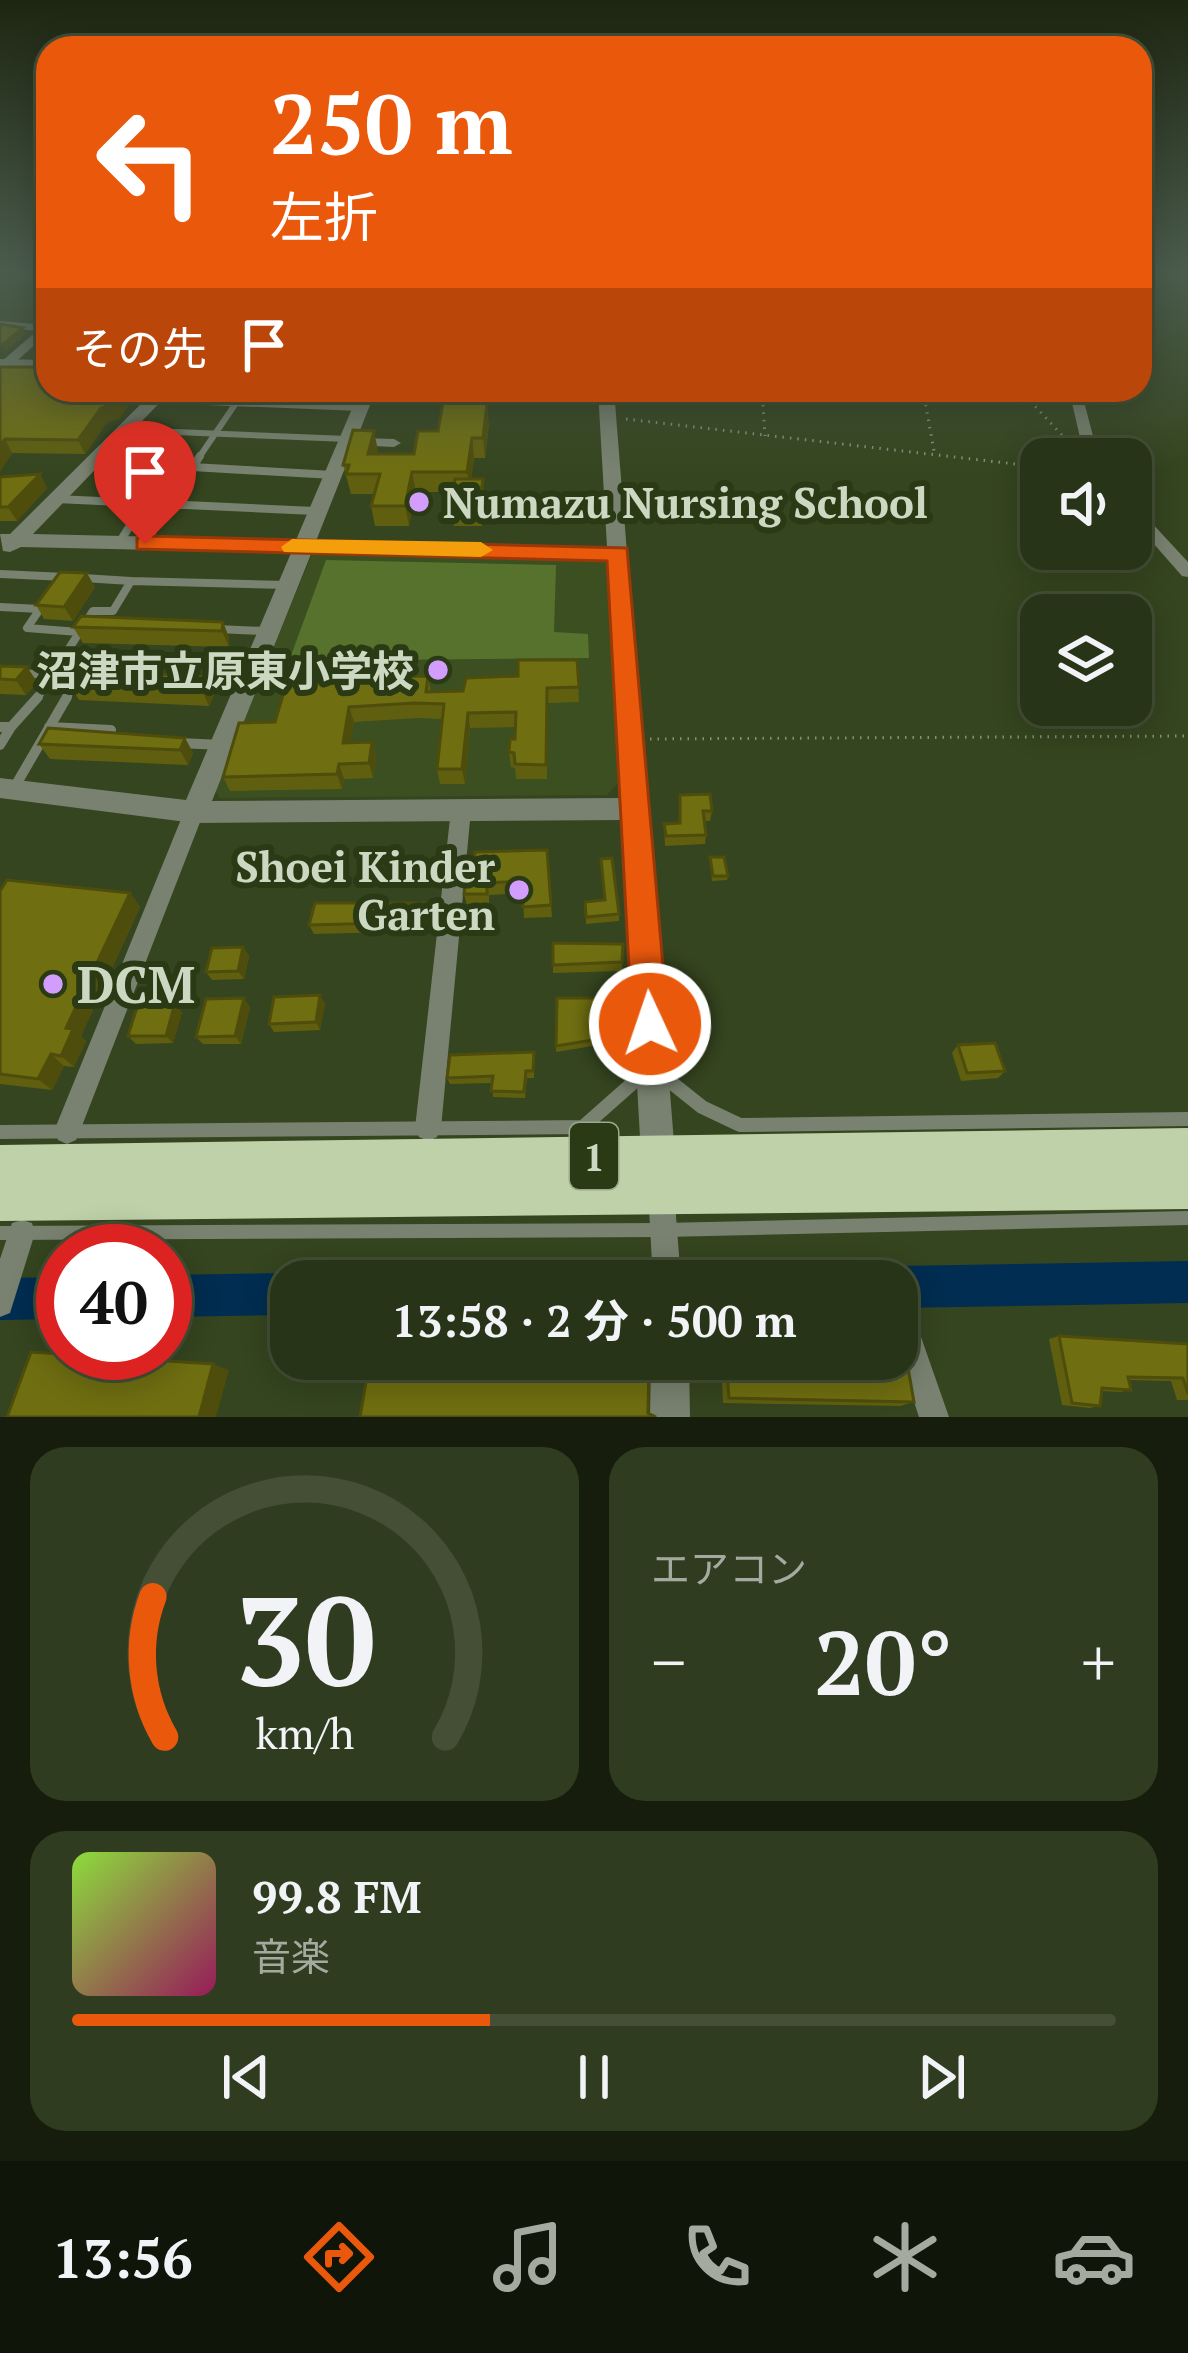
<!DOCTYPE html>
<html lang="ja">
<head>
<meta charset="utf-8">
<style>
  :root { --surface:#283417; --page:#303c20; --text:#f1f3f6; --muted:#a5aaa1; --line:#444f36; --accent:#ea580c }
  body { margin:0; font-family:"PT Serif","Noto Sans JP",serif; background:var(--page); color:var(--text); height:100vh; display:flex; flex-direction:column; font-size:45px; white-space:nowrap }
  * { box-sizing:border-box; margin:0 }
  p { font-size:39px; color:var(--muted) }
  .icon { flex:none; width:66px; height:66px; fill:none; stroke:currentColor; stroke-width:2; stroke-linecap:round; stroke-linejoin:round }
  .map { position:relative; height:1417px; overflow:hidden }
  .drawer { display:flex; flex-direction:column; gap:30px; padding:30px; background:#161d0d; flex:1 }
  .drawer>* { flex:none }
  .guide { position:absolute; left:36px; top:36px; width:1116px; height:366px; border-radius:36px; box-shadow:0 6px 30px #0003,0 0 0 3px var(--line); background:#ea580c; color:#fff; overflow:hidden }
  .fabs { position:absolute; left:1020px; top:438px; display:grid; gap:24px }
  .fabs a { display:grid; place-items:center; width:132px; height:132px; border-radius:24px; background:var(--surface); box-shadow:0 6px 30px #0003,0 0 0 3px var(--line); font-size:60px }
  .speed { position:absolute; left:36px; top:1224px; display:flex; gap:24px; font-size:60px; font-weight:700; text-align:center }
  .speed>* { display:grid; place-content:center; width:156px; height:156px; border-radius:50%; background:var(--surface); box-shadow:0 6px 30px #0003,0 0 0 3px var(--line); line-height:1 }
  .speed .limit { border:18px solid #d22; background:#fff; color:#111 }
  .pin { position:absolute; display:grid; place-items:center; width:102px; height:102px; color:#fff; margin:-123px -51px; border-radius:50% 50% 50% 0; rotate:-45deg; box-shadow:0 0 12px #0007 }
  .pin .icon { rotate:45deg }
  .me { position:absolute; width:132px; margin:-66px; rotate:357deg; stroke-linejoin:round; filter:drop-shadow(0 0 9px #0008) }
  .turn { display:flex; align-items:center; gap:42px; height:252px; padding:0 36px; font-size:54px }
  .turn .icon { width:156px; height:156px; stroke-width:2.5 }
  .turn b { display:block; font-size:84px; line-height:102px }
  .then { display:flex; align-items:center; height:114px; padding:0 36px; background:#0003; gap:24px; font-size:45px }
  .big { font-size:90px; font-weight:700; line-height:1.1 }
  .drawer .tile { flex:1; display:flex; flex-direction:column; justify-content:center; gap:18px; min-width:0; padding:0 42px; border-radius:36px; background:var(--page) }
  .drawer .dial { align-items:center; gap:0 }
  .dial svg { height:312px; overflow:visible; fill:none; stroke:var(--line); stroke-width:7; stroke-linecap:round; text-anchor:middle }
  .dial text { fill:var(--text); stroke:none }
  .song { display:flex; align-items:center; gap:36px }
  .cover { width:144px; height:144px; border-radius:18px; background:linear-gradient(135deg,hsl(90 70% 55%),hsl(330 70% 35%)) }
  .played { height:12px; border-radius:6px; background:linear-gradient(90deg,var(--accent) 40%,var(--line) 40%) }
  .keys { display:flex; justify-content:space-around; direction:ltr }
  .heat { display:flex; justify-content:space-between; align-items:center; font-size:66px; direction:ltr }
  .drawer .tiles { flex:1; display:grid; gap:30px; grid-template-columns:1fr 1fr }
  .tile:last-child { grid-column:span 2 }
  .trip { position:absolute; left:270px; top:1260px; width:648px; height:120px; border-radius:36px; background:var(--surface); box-shadow:0 6px 30px #0003,0 0 0 3px var(--line); font-weight:700; line-height:120px; text-align:center }
  .tab-bar { display:flex; height:192px; justify-content:space-around; align-items:center; background:#101509; color:var(--muted) }
  .tab-bar .icon { width:84px; height:84px }
  .tab-bar .current { color:var(--accent) }
  .tab-bar b { font-size:54px; color:var(--text) }
  .map>svg:first-child { display:block }
</style>
</head>
<body>
<div class="map">
<svg width="1188" height="1417" viewBox="0 0 1188 1417">
  <rect width="100%" height="100%" fill="#35451f"/>
  <path fill="#3b4f21" d="M312 554 607 558 619 782 607 795 220 798 215 791Z"/>
  <path fill="#56722d" d="M326 560 556 565 554 632 588 634 589 658 289 661Z"/>
  <g fill="none" stroke-linecap="round" stroke-linejoin="round">
    <path fill="#002d51" fill-rule="evenodd" d="M1188 1261V1303L897 1308V1281H879L882 1272 897 1266Z
      M291 1273 307 1281H291V1315L165 1317V1275Z
      M63 1277V1319L0 1320V1278Z"/>
    <path stroke="#849274" stroke-width="3" stroke-dasharray="1.5 6" stroke-linecap="butt" d="M762 390 765 436
      M923 390 934 451
      M1020 390 1072 446
      M626 419 1041 467
      M650 739 1188 736"/>
    <path stroke="#798270" stroke-width="6" d="M154 400 361 408
      M125 430 348 439
      M102 453 169 455 167 459
      M198 459 236 403"/>
    <path stroke="#798270" stroke-width="8" d="M192 467 333 475
      M185 479 200 456
      M56 499 315 511
      M119 543 145 502
      M145 544 185 479 158 477 169 456
      M0 574 66 577
      M83 578 131 581
      M0 607 40 609 27 628 79 632
      M216 629 265 631
      M64 657 89 659 65 700
      M0 672 52 675
      M200 683 234 685
      M36 700 93 611H113L131 581 287 585"/>
    <path stroke="#798270" stroke-width="10" d="M0 727H11L38 697
      M49 727 111 730 108 738
      M179 743 222 745
      M0 745 11 727
      M14 788 67 697"/>
    <path stroke="#798270" stroke-width="14" d="M662 1075 702 1107 740 1125 1188 1119
      M0 1132 583 1127 644 1073
      M0 1233 663 1230 1188 1218"/>
    <path fill="#798270" fill-rule="evenodd" d="M0 321 48 325V333L10 367H2V361L37 331 0 327Z
      M1069 390H1081L1099 459H1085Z
      M357 438 394 439 401 443 394 447 352 445 350 442Z
      M1131 505 1136 506 1188 562V577L1182 576 1131 518Z
      M461 802 468 804 471 810 441 1128 437 1137 428 1141 419 1137 415 1128 451 810 454 804Z
      M194 804 201 806 204 812 80 1131 76 1140 67 1144 58 1140 54 1131 184 812 187 806Z
      M661 1177 670 1181 674 1190 681 1281H653L648 1190 652 1181Z
      M22 1220 32 1223 35 1233 10 1313 0 1317V1259L12 1223Z
      M897 1313 914 1317 949 1417H919L897 1349Z"/>
    <path fill="#798270" fill-rule="evenodd" d="M0 359 48 360V370L0 369Z
      M155 390H172L33 534 296 540 360 390H376L316 541 607 547 598 390H614L675 1155 670 1167 658 1172 646 1167 641 1155 622 820 194 823 0 798V778L186 800 291 553 21 547 10 552 3 551 0 534H10ZM311 554 607 560 621 798 212 801Z
      M651 1359H689L690 1417H650Z"/>
    <path fill="#bed1a8" fill-rule="evenodd" d="M1188 1128V1209L0 1221V1145Z"/>
  </g>
  <path fill="#5f5f0f" d="M0 367 120 418 107 422 85 454 12 453 0 471Z
    M489 423 485 458H474L471 479H483L485 499 482 526H454L451 505 453 492H416L409 526H375L371 506 374 494H351L343 465 378 451 377 454H414L438 431Z
    M40 474 47 488 17 521H0V477Z
    M167 476 171 486 165 496 150 495 145 485Z
    M95 587 73 621 44 619 36 605Z
    M223 622 229 638V647L83 643 73 627Z
    M577 660 579 702 548 703 547 779H516L515 768 511 767 509 752 515 739 516 727 470 728 465 784H440L437 769 442 719 418 718 354 722 350 743 372 742 376 757 373 778 344 779 342 789 230 791 223 777 275 722 428 676 431 692 463 691Z
    M0 666 27 667 37 682 26 695 0 694Z
    M77 670 215 692 209 706 79 700 69 684Z
    M185 738 193 753 188 765 50 759 39 744Z
    M680 795 712 811 710 821H704L706 835 705 844 665 846 664 824 679 823Z
    M547 850 552 917 524 918 523 893 489 895V905H467L464 894Z
    M710 857 728 876 727 880 712 881Z
    M0 891 130 893 140 907 81 1036 86 1041 74 1067 64 1066 52 1090 0 1084Z
    M585 902 619 914V921L586 924Z
    M429 903 431 912 428 931 314 934 309 925Z
    M553 943 623 944 622 971 553 973Z
    M243 947 249 956 244 979 212 980 206 972Z
    M557 998H597L599 1045 556 1052Z
    M325 1003 320 1030 274 1032 269 1024Z
    M250 1007 241 1044H203L196 1037Z
    M182 1012 173 1043 136 1044 128 1036Z
    M958 1045 1005 1071 998 1078 961 1081 952 1053Z
    M534 1052V1078H527L525 1098 493 1097 492 1083 450 1084 447 1078Z
    M1059 1336 1188 1344V1400H1177L1171 1381 1129 1380 1131 1390 1120 1392 1102 1391 1100 1406 1090 1408 1062 1405 1049 1339Z
    M721 1359H897L914 1402 900 1406 723 1403Z"/>
  <path fill="#4e4d0c" d="M23 328 26 334 6 351 3 344Z
    M124 390H139L120 418 107 422 85 454 78 440 101 408Z
    M487 403 489 423 485 458 483 438Z
    M374 431 378 451 372 474 368 454Z
    M472 438 474 458 470 492 467 472Z
    M5 439 12 453 0 471V445Z
    M412 472 416 492 409 526 405 506Z
    M40 474 47 488 17 521 8 507Z
    M167 476 171 486 165 496 161 486Z
    M483 479 485 499 482 526 479 505Z
    M87 573 95 587 73 621 64 607Z
    M223 622 229 638V647L222 631Z
    M27 667 37 682 26 695 16 680Z
    M208 677 215 692 209 706 202 690Z
    M349 707 354 722 348 758 343 743Z
    M468 713 470 728 465 784 462 769Z
    M185 738 193 753 188 765 180 750Z
    M372 742 376 757 373 778 369 763Z
    M339 764 344 779 342 789 337 774Z
    M130 893 140 907 81 1036 86 1041 74 1067 61 1056 66 1028Z
    M429 903 431 912 428 931 426 922Z
    M243 947 249 956 244 979 238 971Z
    M320 995 325 1003 320 1030 316 1022Z
    M244 998 250 1007 241 1044 235 1036Z
    M175 1003 182 1012 173 1043 166 1036Z
    M51 1054 64 1066 52 1090 38 1079Z
    M213 1364 229 1370 216 1417H199Z"/>
  <path fill="#6f6e11" stroke="#4e4d0c" stroke-width="3" d="M0 324 23 328 3 344H0Z
    M0 367H48V390H124L114 404 101 408 78 440 5 439 0 445Z
    M443 403H487L483 438H472L467 472H412L405 506H371L380 474H346L349 465H343L353 430 374 431 368 454H414L418 431H438Z
    M40 474 8 507H0V477Z
    M152 475 167 476 161 486 145 485Z
    M455 479H483L479 505H451Z
    M60 572 87 573 64 607 36 605Z
    M81 616 223 622 222 631 73 627Z
    M518 660H577L579 687 547 688 546 765 515 764 514 753 509 752 510 739H515L516 712 468 713 462 769H437L444 704 415 703 349 707 343 743 372 742 369 763 339 764 337 774 223 777 239 723 275 722 288 678 428 676 426 692 463 691 466 678 518 676Z
    M0 666 27 667 16 680 0 679Z
    M77 670 208 677 202 690 69 684Z
    M48 728 185 738 180 750 39 744Z
    M710 794 712 811H703L706 835 666 836 664 824 680 823V795Z
    M547 850 551 905 523 907V881L487 883V894H464L467 862H474L475 852Z
    M710 857H724L728 876H713Z
    M612 858 619 914 586 917 585 902 605 900 601 859Z
    M7 880 130 893 66 1028 73 1029 61 1056 51 1054 38 1079 0 1074V891Z
    M315 903H429L426 922 309 925Z
    M553 943 623 944 622 962 553 965Z
    M243 947 238 971 206 972 212 948Z
    M320 995 316 1022 269 1024 274 997Z
    M244 998 235 1036 196 1037 206 999Z
    M557 998H597L599 1039 556 1046Z
    M175 1003 166 1036H128L138 1004Z
    M995 1043 1005 1071 967 1073 958 1045Z
    M534 1052 533 1071H526L524 1092 491 1091 493 1076 447 1078 450 1055Z
    M1059 1336 1188 1344V1394L1183 1378 1128 1377 1131 1390 1102 1388 1100 1406 1072 1403Z
    M897 1339H903L914 1402 729 1398 726 1359H897Z
    M31 1352 213 1364 199 1417H7Z
    M370 1359H649L648 1413 656 1417H360Z"/>
  <linearGradient id="sky" x2="0" y2="1"><stop stop-color="#1d2611"/><stop offset="0.58" stop-color="#4b5c4d"/><stop offset="1" stop-color="#4b5c4d" stop-opacity="0"/></linearGradient>
  <rect width="1188" height="470" fill="url(#sky)"/>
  <path fill="#ea580c" stroke="#983908" stroke-width="3" d="M145 536 627 548 668 1024 663 1037 650 1042 638 1037 632 1024 607 561 137 549V538Z"/>
  <path fill="#f59e0b" d="M292 539 481 542 493 550 481 557 284 552 281 547Z"/>
  <g fill="#d29dfd" stroke="#2a3a14" stroke-width="4.5">
    <circle cx="419" cy="502" r="12"/>
    <circle cx="438" cy="670" r="12"/>
    <circle cx="519" cy="890" r="12"/>
    <circle cx="53" cy="984" r="12"/>
  </g>
  <g text-anchor="middle" dominant-baseline="central" stroke-width="12" stroke-linejoin="round" paint-order="stroke">
    <rect fill="#2a3a14" stroke="#9ca98e" stroke-width="3" x="570" y="1123" width="48" height="66" rx="9"/>
    <g font-size="39" font-weight="bold" fill="#cdd8c2">
      <text x="594" y="1156">1</text>
    </g>
    <g font-size="42" font-weight="bold" fill="#cdd8c2" stroke="#2a3a14" text-anchor="end">
      <text x="443" y="502" text-anchor="start">Numazu Nursing School</text>
      <text x="414" y="670">沼津市立原東小学校</text>
      <text x="495" y="866">Shoei Kinder<tspan x="495" dy="48">Garten</tspan></text>
    </g>
    <g font-size="51" font-weight="bold" fill="#cdd8c2" stroke="#2a3a14" text-anchor="start">
      <text x="77" y="984">DCM</text>
    </g>
  </g>
</svg>
<div class="fabs">
<a><svg class="icon" aria-label="sound" viewBox="0 0 24 24"><path d="M4 9h4l5-4v14l-5-4H4zM17 9q2 3 0 6"/></svg></a>
<a><svg class="icon" aria-label="layers" viewBox="0 0 24 24"><path d="M12 4l9 5-9 5-9-5zM3 14l9 5 9-5"/></svg></a>
</div>
<div class="speed"><div class="limit">40</div></div>
<div class="pin" style="left:145px;top:544px;background:#d93025"><svg class="icon" aria-label="arrive" viewBox="0 0 24 24"><path d="M6 21V4h12l-3 4 3 4H6"/></svg></div>
<svg class="me" style="left:650px;top:1024px" viewBox="-20 -20 40 40"><circle r="17" fill="#ea580c" stroke="#fff" stroke-width="3"/><path d="M0-11L8 9 0 5-8 9z" fill="#fff"/></svg>
<div class="trip">13:58 · 2 分 · 500 m</div>
<div class="guide">
<div class="turn"><svg class="icon" aria-label="left" viewBox="0 0 24 24"><path d="M17 20v-9H6M10 6l-5 5 5 5"/></svg><div><b>250 m</b>左折</div></div>
<div class="then">その先<svg class="icon" aria-label="arrive" viewBox="0 0 24 24"><path d="M6 21V4h12l-3 4 3 4H6"/></svg></div>
</div>
</div>
<section class="drawer">
<div class="tiles">
<div class="tile dial"><svg viewBox="0 0 100 80">
<path d="M14 69A42 42 0 1 1 86 69"/>
<path d="M14 69A42 42 0 0 1 11 33" stroke="#ea580c"/>
<text x="50" y="56" font-size="32" font-weight="700">30</text>
<text x="50" y="72" font-size="11">km/h</text>
</svg></div>
<div class="tile"><p>エアコン</p>
<div class="heat"><a>−</a><b class="big">20°</b><a>+</a></div>
</div>
<div class="tile">
<div class="song"><i class="cover"></i><div><b>99.8 FM</b><p>音楽</p></div></div>
<div class="played"></div>
<div class="keys"><svg class="icon" aria-label="previous" viewBox="0 0 24 24"><path d="M18 5L8 12l10 7zM5 5v14"/></svg><svg class="icon" aria-label="pause" viewBox="0 0 24 24"><path d="M8 5v14M16 5v14"/></svg><svg class="icon" aria-label="next" viewBox="0 0 24 24"><path d="M6 5l10 7-10 7zM19 5v14"/></svg></div>
</div>
</div>
</section>
<nav class="tab-bar">
<b>13:56</b>
<svg class="icon current" aria-label="directions" viewBox="0 0 24 24"><path d="M12 3l9 9-9 9-9-9zM9 14v-3h6M13 9l2 2-2 2"/></svg>
<svg class="icon" aria-label="music" viewBox="0 0 24 24"><path d="M9 18V5l10-2v13"/><circle cx="6" cy="18" r="3"/><circle cx="16" cy="16" r="3"/></svg>
<svg class="icon" aria-label="phone" viewBox="0 0 24 24"><path d="M5 4h4l2 5-3 2q2 4 5 5l2-3 5 2v4C11 20 4 13 5 4z"/></svg>
<svg class="icon" aria-label="climate" viewBox="0 0 24 24"><path d="M12 3v18M4 7l16 10M4 17L20 7"/></svg>
<svg class="icon" aria-label="car" viewBox="0 0 24 24"><path d="M5 17H2v-5l4-1 3-4h7l3 4 3 1v5h-3M9 17h6M6 11h13"/><circle cx="7" cy="17" r="2"/><circle cx="17" cy="17" r="2"/></svg>
</nav>
</body>
</html>
